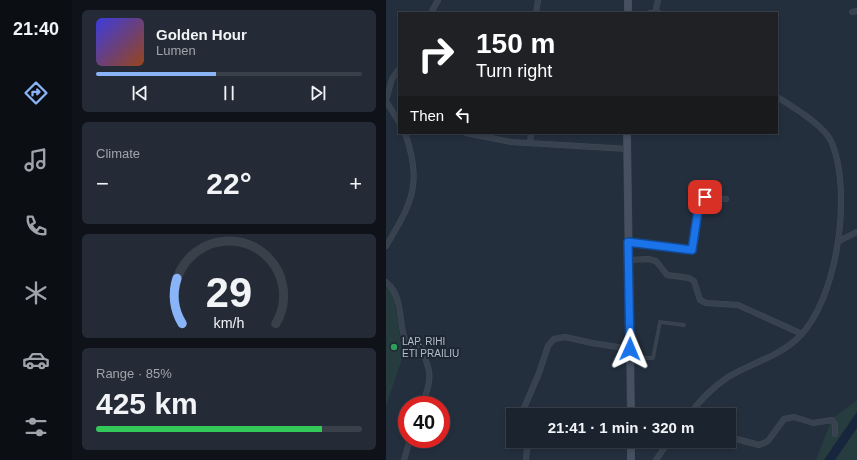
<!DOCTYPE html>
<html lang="en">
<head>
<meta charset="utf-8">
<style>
  :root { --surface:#1b232e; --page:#242b36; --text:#f1f3f6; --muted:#a0a4aa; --line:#39404a; --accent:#8ab4f8 }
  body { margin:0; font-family:Arial,sans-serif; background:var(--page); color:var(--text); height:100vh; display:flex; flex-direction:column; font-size:15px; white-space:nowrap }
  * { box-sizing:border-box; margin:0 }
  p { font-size:13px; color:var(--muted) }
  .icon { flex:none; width:22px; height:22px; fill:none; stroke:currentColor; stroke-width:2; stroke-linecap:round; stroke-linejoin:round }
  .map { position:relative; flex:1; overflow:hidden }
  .drawer { display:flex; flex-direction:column; gap:10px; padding:10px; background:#0f1319; width:314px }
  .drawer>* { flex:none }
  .top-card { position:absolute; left:12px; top:12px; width:380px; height:122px; border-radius:0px; box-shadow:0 2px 6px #0003,0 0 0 1px var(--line); background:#202124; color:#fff; overflow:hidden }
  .speed { position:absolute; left:12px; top:396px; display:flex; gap:8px; font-size:20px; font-weight:700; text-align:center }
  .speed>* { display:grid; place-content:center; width:52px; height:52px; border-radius:50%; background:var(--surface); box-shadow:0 2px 6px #0003,0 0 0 1px var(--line); line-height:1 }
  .speed .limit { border:6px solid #d22; background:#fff; color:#111 }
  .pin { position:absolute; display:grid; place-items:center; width:34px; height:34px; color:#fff; margin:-17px; border-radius:8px; box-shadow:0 2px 6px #0006 }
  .me { position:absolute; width:44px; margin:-22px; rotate:1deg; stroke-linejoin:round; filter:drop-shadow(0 0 3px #0008) }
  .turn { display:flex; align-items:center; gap:14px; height:84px; padding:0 12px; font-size:18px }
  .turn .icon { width:52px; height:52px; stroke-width:2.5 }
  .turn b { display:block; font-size:28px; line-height:34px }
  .then { display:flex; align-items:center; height:38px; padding:0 12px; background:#0003; gap:8px; font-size:15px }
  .big { font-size:30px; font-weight:700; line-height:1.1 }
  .drawer .widget { flex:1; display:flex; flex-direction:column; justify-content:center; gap:6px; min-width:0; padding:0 14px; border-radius:6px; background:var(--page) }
  .drawer .dial { align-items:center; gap:0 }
  .dial svg { height:104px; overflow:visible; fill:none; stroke:var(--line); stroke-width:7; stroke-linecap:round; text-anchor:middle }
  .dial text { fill:var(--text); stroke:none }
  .song { display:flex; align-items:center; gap:12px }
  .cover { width:48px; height:48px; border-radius:6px; background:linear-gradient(135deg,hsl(240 70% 55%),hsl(20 70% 35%)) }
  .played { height:4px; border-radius:2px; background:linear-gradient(90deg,var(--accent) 45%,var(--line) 45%) }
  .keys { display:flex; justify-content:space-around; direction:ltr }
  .heat { display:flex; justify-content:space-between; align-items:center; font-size:22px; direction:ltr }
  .charge { height:6px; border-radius:3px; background:linear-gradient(90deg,#34c759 85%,var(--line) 0) }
  .trip { position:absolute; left:120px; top:408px; width:230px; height:40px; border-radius:0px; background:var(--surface); box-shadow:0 2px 6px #0003,0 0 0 1px var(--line); font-weight:700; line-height:40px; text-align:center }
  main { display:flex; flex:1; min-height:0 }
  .tabs { display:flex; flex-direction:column; width:72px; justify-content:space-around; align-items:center; background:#0b0e12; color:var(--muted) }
  .tabs .icon { width:28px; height:28px }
  .tabs .current { color:var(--accent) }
  .tabs b { font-size:18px; color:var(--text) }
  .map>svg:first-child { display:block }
</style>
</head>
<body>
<main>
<nav class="tabs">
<b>21:40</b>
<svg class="icon current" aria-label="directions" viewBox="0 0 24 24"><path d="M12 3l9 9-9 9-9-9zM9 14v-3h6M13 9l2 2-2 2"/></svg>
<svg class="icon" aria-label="music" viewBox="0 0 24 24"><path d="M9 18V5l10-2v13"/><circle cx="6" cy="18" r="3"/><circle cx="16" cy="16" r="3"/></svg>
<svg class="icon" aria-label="phone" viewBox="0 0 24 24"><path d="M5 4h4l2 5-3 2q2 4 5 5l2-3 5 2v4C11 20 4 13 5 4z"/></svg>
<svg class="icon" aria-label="climate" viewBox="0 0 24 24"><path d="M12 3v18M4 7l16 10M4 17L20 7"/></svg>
<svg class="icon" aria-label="car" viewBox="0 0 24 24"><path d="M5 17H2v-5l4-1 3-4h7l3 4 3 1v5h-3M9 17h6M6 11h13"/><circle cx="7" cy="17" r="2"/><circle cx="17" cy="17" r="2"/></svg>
<svg class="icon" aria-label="filters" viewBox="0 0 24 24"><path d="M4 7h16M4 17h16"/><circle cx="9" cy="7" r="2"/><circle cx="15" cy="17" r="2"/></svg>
</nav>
<section class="drawer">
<div class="widget">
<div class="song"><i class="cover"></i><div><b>Golden Hour</b><p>Lumen</p></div></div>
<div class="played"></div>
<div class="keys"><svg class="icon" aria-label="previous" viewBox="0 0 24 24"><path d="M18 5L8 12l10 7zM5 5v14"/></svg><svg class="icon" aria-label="pause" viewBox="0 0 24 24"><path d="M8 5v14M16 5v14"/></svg><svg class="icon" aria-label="next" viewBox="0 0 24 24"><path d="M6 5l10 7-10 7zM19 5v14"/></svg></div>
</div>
<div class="widget"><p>Climate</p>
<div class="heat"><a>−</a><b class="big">22°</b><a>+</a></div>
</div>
<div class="widget dial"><svg viewBox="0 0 100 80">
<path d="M14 69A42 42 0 1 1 86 69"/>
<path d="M14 69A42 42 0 0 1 10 34" stroke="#8ab4f8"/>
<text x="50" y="56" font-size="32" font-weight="700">29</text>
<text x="50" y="72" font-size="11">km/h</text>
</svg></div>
<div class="widget"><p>Range · 85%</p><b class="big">425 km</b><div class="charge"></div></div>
</section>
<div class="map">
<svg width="471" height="460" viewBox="0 0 471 460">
  <rect width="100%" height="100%" fill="#242f3e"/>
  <path fill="#263c3f" d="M0 285 8 296 17 356 0 406Z
    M471 400V412L438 460H430L446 419Z
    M471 428V460H448Z"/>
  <path fill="#17263c" d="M471 412V428L449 460H438Z"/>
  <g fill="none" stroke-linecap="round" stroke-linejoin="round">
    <g stroke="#414a57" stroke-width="3.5">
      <path id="lane" d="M245 358H267L274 322 298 325"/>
    </g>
    <g stroke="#414a57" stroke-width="6">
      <path id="street" d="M466 12 471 11
        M45 13 52 0
        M150 13 152 0
        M264 13H273
        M269 13 272 0
        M0 100 6 79 13 69
        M0 101 13 122
        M80 133 125 142 242 149
        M144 143 145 133
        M453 241 471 232
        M242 242 306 250 315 200 319 197 340 199
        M0 246C26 203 37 183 19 133
        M244 260 262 259 270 261 281 275 303 278 308 281 314 300 320 303 352 305 416 334
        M0 282C18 297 12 320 19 340L23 343 39 349C38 362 41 360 43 371 45 382 40 394 36 405
        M135 415 153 373 162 346 168 339 179 337 206 343 244 349
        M303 415C314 400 326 388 342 377 365 363 392 357 412 338 452 300 466 192 446 143 439 126 407 107 391 97
        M343 437 373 445 382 441 398 419 408 417 427 423 446 420 449 424V434
        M137 441 141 449 140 460
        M283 441 307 444 323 441
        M18 460 24 439
        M270 460 283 441"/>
    </g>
    <g stroke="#414a57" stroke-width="8">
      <path id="secondary" d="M242 13V0
        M241 133 245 415
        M245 441V460"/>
    </g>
    <use href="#lane" stroke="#38414e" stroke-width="2.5"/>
    <use href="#street" stroke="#38414e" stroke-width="5"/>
    <use href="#secondary" stroke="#465061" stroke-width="7"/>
  </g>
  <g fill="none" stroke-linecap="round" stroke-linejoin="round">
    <g stroke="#114b97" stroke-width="10">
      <path id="route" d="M244 349 242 242 306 250 313 204 319 197"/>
    </g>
    <use href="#route" stroke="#1a73e8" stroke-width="7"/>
  </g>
  <circle fill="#2e9e5b" stroke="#1d2633" stroke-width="1.5" cx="8" cy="347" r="4"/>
  <g text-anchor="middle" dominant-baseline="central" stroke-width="4" stroke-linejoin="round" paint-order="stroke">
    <g font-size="10" fill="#b4bcc9" stroke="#1d2633" text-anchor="start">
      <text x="16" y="341">LAP. RIHI<tspan x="16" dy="12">ETI PRAILIU</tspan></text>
    </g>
  </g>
</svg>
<div class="speed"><div class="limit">40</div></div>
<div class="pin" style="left:319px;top:197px;background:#d93025"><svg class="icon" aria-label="arrive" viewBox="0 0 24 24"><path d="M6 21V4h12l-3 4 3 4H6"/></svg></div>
<svg class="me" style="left:244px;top:349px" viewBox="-20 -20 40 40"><path d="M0-17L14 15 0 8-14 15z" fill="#1a73e8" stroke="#fff" stroke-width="4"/></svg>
<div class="trip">21:41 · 1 min · 320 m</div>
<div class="top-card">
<div class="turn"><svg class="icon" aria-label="right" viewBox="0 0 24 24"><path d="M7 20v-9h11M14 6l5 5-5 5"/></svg><div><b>150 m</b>Turn right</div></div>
<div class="then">Then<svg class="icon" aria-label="left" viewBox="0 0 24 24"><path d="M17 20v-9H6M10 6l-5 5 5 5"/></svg></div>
</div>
</div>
</main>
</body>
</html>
